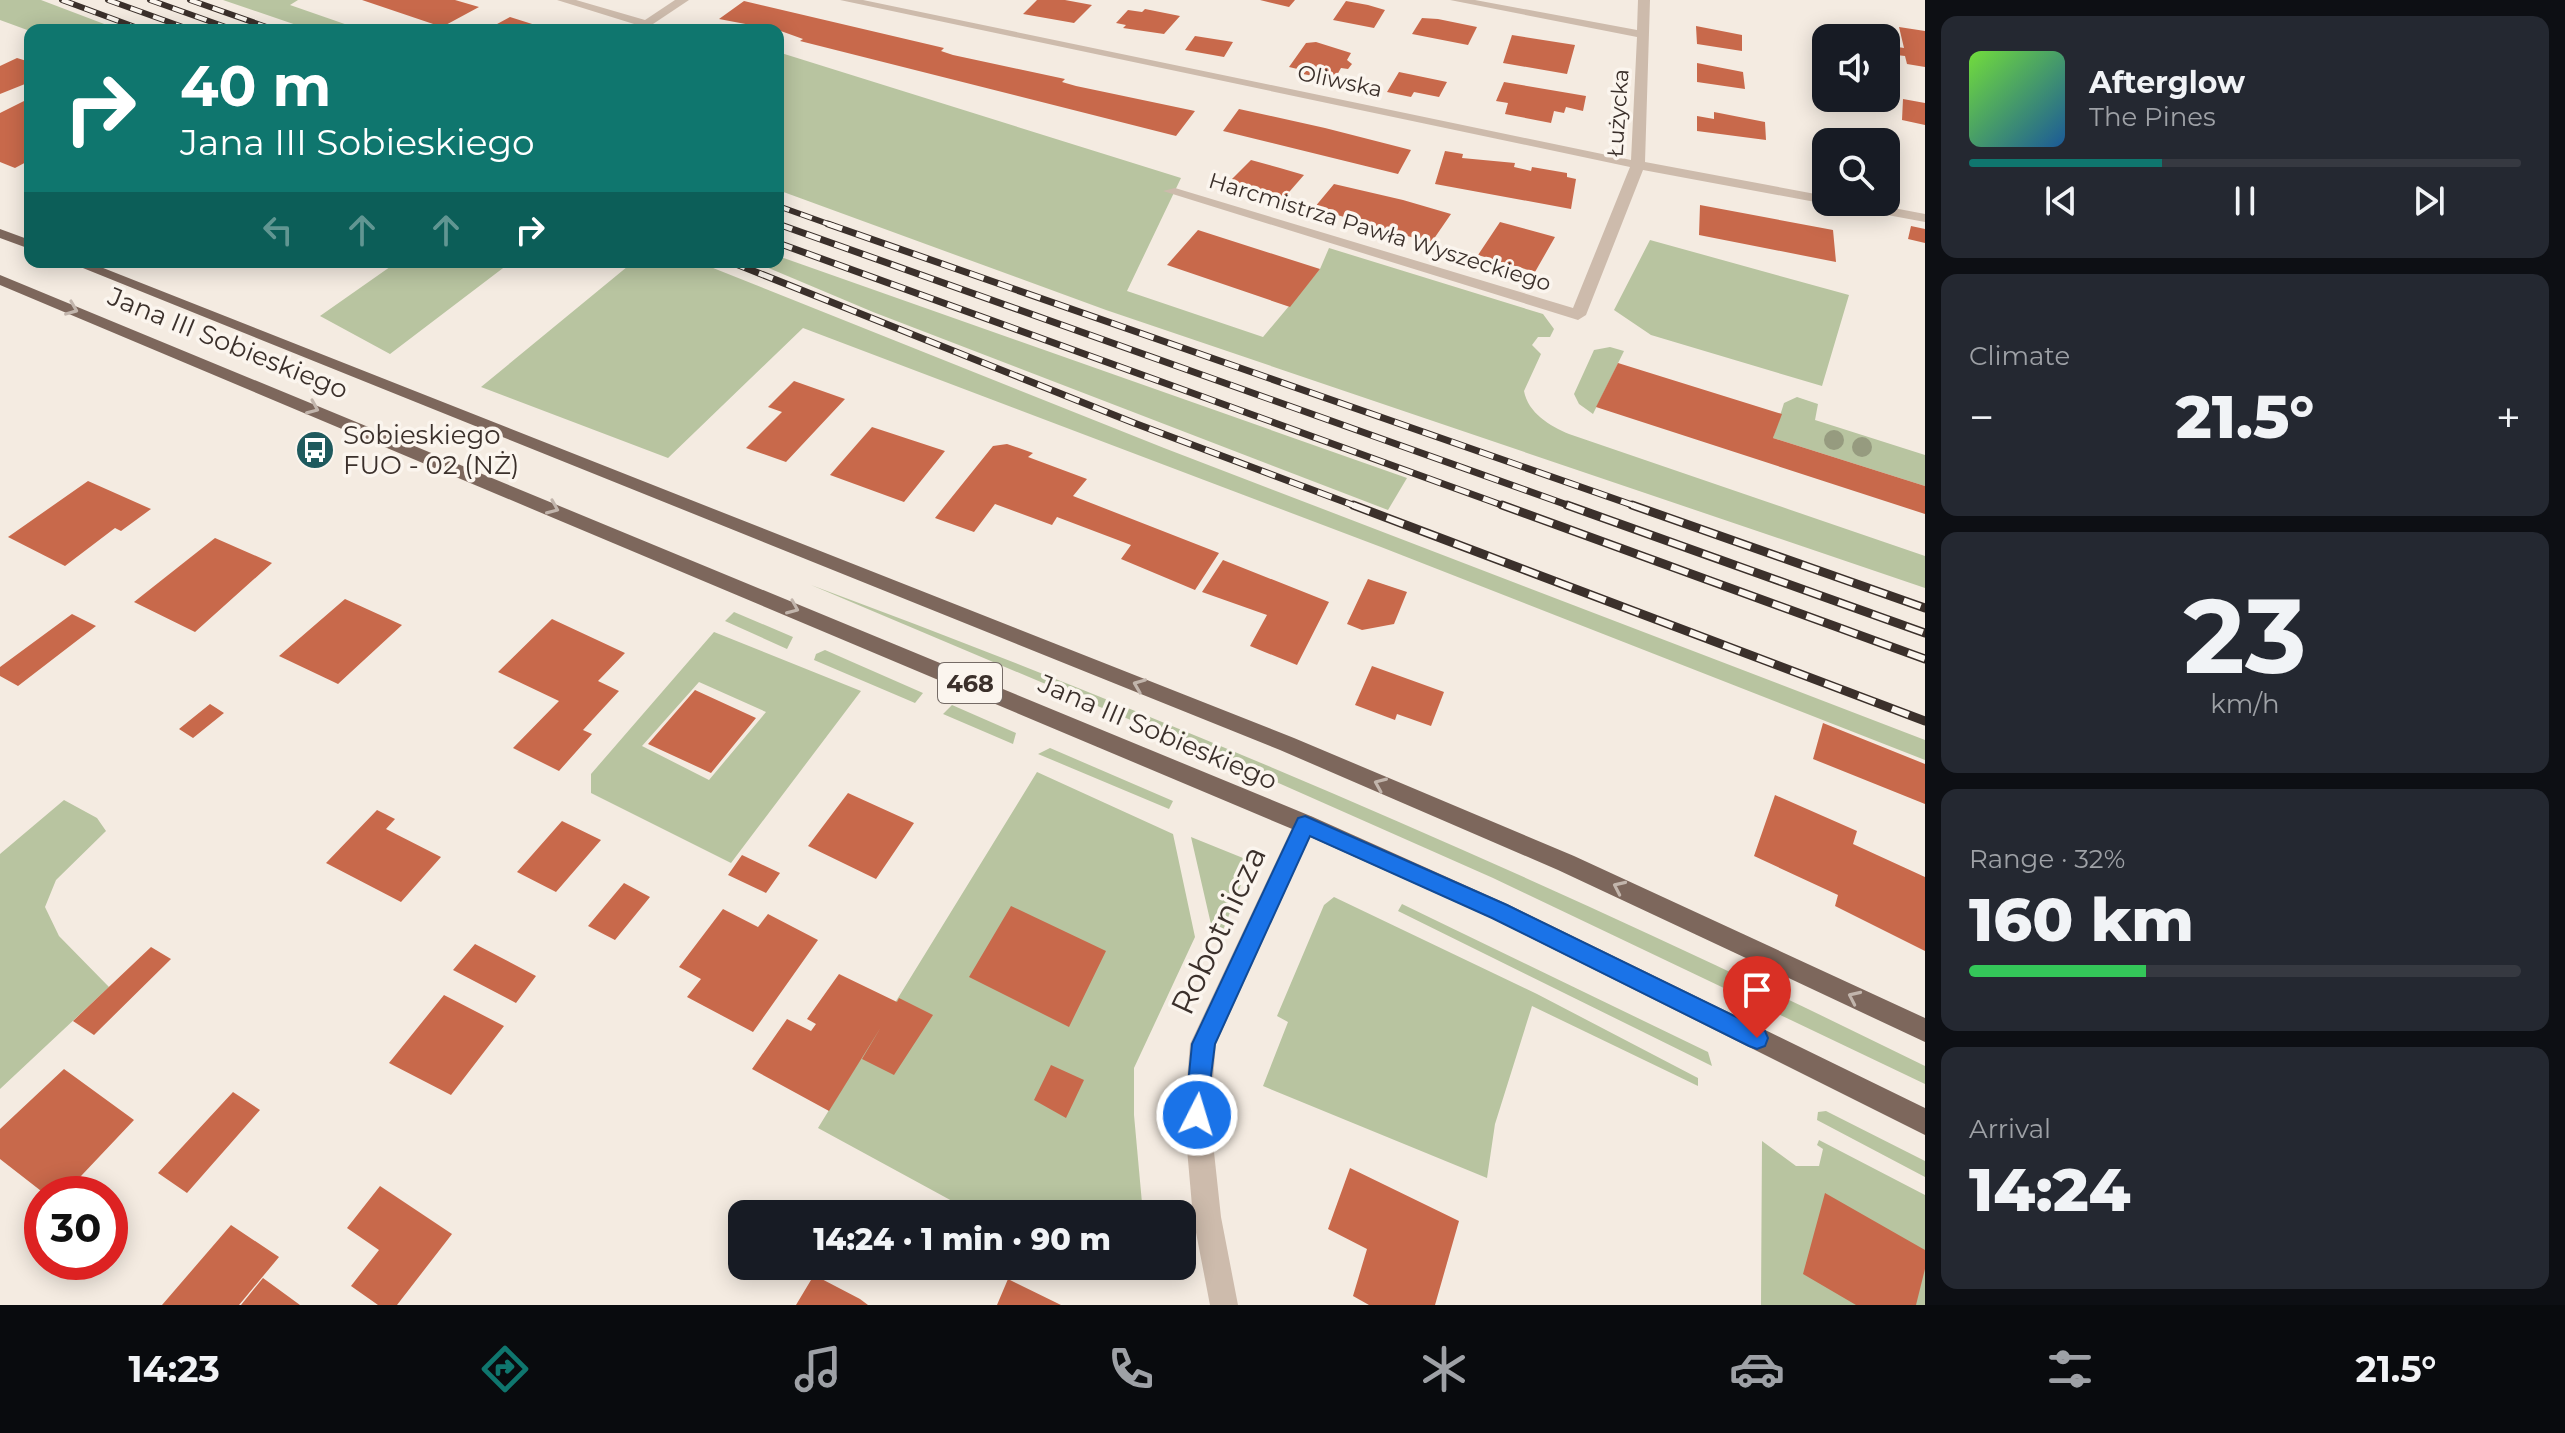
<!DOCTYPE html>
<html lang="en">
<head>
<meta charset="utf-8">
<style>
  :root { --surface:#171b24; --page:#242831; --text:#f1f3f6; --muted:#9ea1a6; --line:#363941; --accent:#0f766e }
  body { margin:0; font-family:Montserrat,sans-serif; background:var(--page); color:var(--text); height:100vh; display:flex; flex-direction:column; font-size:30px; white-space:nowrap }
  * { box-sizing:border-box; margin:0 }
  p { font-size:26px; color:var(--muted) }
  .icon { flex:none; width:44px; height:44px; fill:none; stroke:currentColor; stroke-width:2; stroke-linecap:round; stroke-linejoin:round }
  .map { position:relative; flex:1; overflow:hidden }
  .sheet { display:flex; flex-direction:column; gap:16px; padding:16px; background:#0d0f14; width:640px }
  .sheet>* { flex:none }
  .banner { position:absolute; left:24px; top:24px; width:760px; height:244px; border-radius:16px; box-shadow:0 4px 20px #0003; background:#0f766e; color:#fff; overflow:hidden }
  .buttons { position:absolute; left:1812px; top:24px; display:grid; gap:16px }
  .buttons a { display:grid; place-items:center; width:88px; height:88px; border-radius:16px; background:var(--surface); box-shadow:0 4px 20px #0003; font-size:40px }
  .speed { position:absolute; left:24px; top:1176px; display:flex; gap:16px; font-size:40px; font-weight:700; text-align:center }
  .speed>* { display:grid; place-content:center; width:104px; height:104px; border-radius:50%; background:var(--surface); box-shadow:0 4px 20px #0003; line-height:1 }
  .speed .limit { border:12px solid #d22; background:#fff; color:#111 }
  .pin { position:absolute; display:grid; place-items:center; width:68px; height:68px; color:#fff; margin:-82px -34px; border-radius:50% 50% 50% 0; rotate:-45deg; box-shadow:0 0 8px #0007 }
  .pin .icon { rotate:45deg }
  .me { position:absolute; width:88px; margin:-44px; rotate:5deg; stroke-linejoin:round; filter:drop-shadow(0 0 6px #0008) }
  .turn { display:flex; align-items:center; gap:28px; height:168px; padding:0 24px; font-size:36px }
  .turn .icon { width:104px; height:104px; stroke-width:2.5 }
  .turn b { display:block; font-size:56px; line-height:68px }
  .lanes { display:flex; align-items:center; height:76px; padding:0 24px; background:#0003; justify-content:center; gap:40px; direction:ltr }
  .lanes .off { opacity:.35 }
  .big { font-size:60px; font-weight:800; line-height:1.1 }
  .sheet .widget { flex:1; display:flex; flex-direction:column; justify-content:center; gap:12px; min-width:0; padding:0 28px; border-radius:16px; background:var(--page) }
  .sheet .dial { align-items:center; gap:0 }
  .dial b { font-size:104px; line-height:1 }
  .song { display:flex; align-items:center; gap:24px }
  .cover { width:96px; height:96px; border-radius:12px; background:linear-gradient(135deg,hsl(100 70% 55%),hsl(210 70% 35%)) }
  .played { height:8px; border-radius:4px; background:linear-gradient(90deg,var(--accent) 35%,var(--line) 35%) }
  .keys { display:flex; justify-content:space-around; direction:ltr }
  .heat { display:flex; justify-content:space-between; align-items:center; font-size:44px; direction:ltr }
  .charge { height:12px; border-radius:6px; background:linear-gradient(90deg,#34c759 32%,var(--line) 0) }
  .trip { position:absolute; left:728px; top:1200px; width:468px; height:80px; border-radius:16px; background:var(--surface); box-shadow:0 4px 20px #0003; font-weight:800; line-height:80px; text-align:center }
  .dock { display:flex; height:128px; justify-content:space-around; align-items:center; background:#090b0e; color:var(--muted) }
  .dock .icon { width:56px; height:56px }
  .dock .active { color:var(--accent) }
  .dock b { font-size:36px; color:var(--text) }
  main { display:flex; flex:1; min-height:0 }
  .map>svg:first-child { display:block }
</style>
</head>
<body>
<main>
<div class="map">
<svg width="1925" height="1305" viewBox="0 0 1925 1305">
  <rect width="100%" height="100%" fill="#f4ebe1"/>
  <path fill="#b8c4a0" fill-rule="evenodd" d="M0 0H41L120 30 30 31 0 20Z
    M223 0H298L290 5 362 30H311Z
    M778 52 1181 178 1127 291 1263 337 1320 269 1329 248 1543 314 1554 329 1550 337H1538L1532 345 1541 354 1524 391C1528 413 1550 426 1569 434L1925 556V588L1106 310 778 190Z
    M1650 240 1849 295 1822 386 1651 335 1614 310Z
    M778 256 1407 478 1388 510 873 312 754 262H778Z
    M397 262H511L390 354 320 316Z
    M633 262H698L1164 448 1925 740V760L1381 547 803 328 668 458 481 387Z
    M1610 347 1624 351 1593 414 1579 404 1574 394 1594 350Z
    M1797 397 1818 404 1815 420 1925 455V486L1773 438 1784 403Z
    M811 585C1191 726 1562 887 1925 1066V1084L1493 878 1256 773Z
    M734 612 793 637 787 649 725 621Z
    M714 632 861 691 731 863 591 793V774ZM699 682 766 712 709 780 642 746Z
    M825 650 923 693 915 703 814 660 816 654Z
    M952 705 1016 733 1013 744 943 714Z
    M1050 748 1173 801 1169 809 1038 754Z
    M1037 772 1173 834 1195 937 1134 1068V1115L1143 1214H976L818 1128Z
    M64 800 97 818 106 831 56 880 45 907 59 936 109 987 0 1089V854Z
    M1191 837 1243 858 1242 882 1220 938 1213 933Z
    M1334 897 1537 994 1698 1078V1086L1532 1006 1495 1124 1487 1178 1263 1086 1288 1022 1277 1016 1324 905Z
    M1402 904 1708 1052 1712 1066 1398 911Z
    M1826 1111 1925 1161V1177L1817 1120 1818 1112Z
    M1819 1140 1925 1195V1305H1761L1762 1141 1796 1166H1819L1823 1149 1817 1145Z"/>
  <path fill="#c8694b" d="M362 0H455L479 7 442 27Z
    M1037 0H1065L1092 5 1074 23 1023 14Z
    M1260 0H1295L1289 7Z
    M744 1 944 48 941 51 953 55 1065 79 1062 82 1076 86 1195 111 1176 136 800 41 803 39 778 30 719 19Z
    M1346 1 1368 5 1385 10 1374 28 1333 20Z
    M1145 9 1180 16 1164 34 1123 28 1126 25 1116 23 1128 10 1142 12Z
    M510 17 548 29V30H486Z
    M1422 18 1438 19 1477 27 1468 45 1412 34Z
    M1696 26 1742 35V51L1697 44Z
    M1899 27 1925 31V67L1907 64 1905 56 1887 54 1886 45 1904 48Z
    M1512 35 1575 45 1567 74 1503 63Z
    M1195 36 1233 42 1224 57 1185 50Z
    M1316 42 1351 53 1347 60 1352 64 1348 69 1341 68 1334 80 1303 74 1306 71 1289 67 1306 43Z
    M17 58 30 62V82L0 94V66Z
    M1697 63 1743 72 1745 89 1697 82Z
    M1399 72 1447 82 1439 97 1414 92 1411 97 1387 92Z
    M1504 82 1586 96 1583 111 1566 107 1564 113 1554 111 1551 123 1505 114 1508 103 1496 101Z
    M30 98V139L26 141 30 142V160L15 168 0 162V113Z
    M1903 99 1925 103V125L1902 120Z
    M1239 109 1325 128 1411 150 1398 174 1223 131Z
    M1714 112 1765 122 1766 140 1697 131V116L1714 119Z
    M1445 151 1463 154 1462 158 1515 163 1514 167 1531 171 1532 167 1567 173V177L1576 179 1571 209 1435 184Z
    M1251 160 1280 168 1304 175 1283 199 1229 182Z
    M1334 184 1403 200 1451 214 1431 243 1314 208Z
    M1700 205 1833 230 1836 262 1699 235Z
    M1500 222 1555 237 1535 272 1478 255Z
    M1911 226 1925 229V243L1908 239Z
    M1198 230 1320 269 1290 307 1167 265Z
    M1618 363 1782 414 1773 438 1925 486V514L1596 407Z
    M794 381 845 399 786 462 746 448 782 412 768 407Z
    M872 427 945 451 904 502 830 475Z
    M1007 444 1033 453 1028 457 1087 479 1073 496 1219 553 1195 590 1121 559 1131 545 1057 517 1052 525 995 504 974 532 935 518 993 446Z
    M88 481 151 509 121 531 115 528 65 566 8 537Z
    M215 538 272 563 195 632 134 602Z
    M1223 560 1329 602 1297 665 1250 646 1267 615 1202 592Z
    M1368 579 1407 592 1394 624 1362 630 1347 624Z
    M345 599 402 625 338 684 279 656Z
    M72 614 96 626 18 686 0 676V667Z
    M552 619 625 653 598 681 619 691 583 730 592 734 559 771 513 748 559 701 498 672Z
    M1372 666 1444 692 1431 726 1397 714 1395 720 1355 705Z
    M695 690 756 718 711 773 648 744Z
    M210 704 224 713 193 738 179 729Z
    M1823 723 1925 764V804L1813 759Z
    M848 793 914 823 876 879 808 846Z
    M1775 795 1857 831 1853 844 1925 877V951L1835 906 1838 895 1754 856Z
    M377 810 395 819 386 829 441 857 401 902 326 863Z
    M562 821 601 840 556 892 517 872Z
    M742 855 780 873 766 893 728 875Z
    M624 883 650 897 615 940 588 926Z
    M1011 906 1106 951 1069 1027 969 977Z
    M723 909 758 927 768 914 818 940 753 1032 687 997 701 979 679 967Z
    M475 944 536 976 516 1003 453 970Z
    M151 947 171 959 94 1035 73 1021Z
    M839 974 897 1002 899 998 933 1015 894 1075 862 1059 881 1027 829 1111 752 1069 787 1019 811 1031 816 1024 807 1019Z
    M444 995 504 1026 451 1095 389 1063Z
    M1051 1065 1084 1080 1066 1118 1034 1100Z
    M64 1069 134 1120 64 1194H45L0 1159V1129Z
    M233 1092 260 1110 187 1193 158 1173Z
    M1350 1168 1459 1221 1435 1305H1369L1353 1296 1367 1249 1328 1229Z
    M380 1186 452 1234 397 1305H378L351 1286 379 1250 347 1228Z
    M1825 1193 1925 1250V1269L1916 1305H1856L1803 1274Z
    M231 1225 279 1257 239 1305H162Z
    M814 1275 860 1299 868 1305H796Z
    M263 1278 300 1305H241Z
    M1008 1279 1061 1305H997Z"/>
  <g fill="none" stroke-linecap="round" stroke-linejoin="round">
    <path fill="#cdbbac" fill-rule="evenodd" d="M557 0H576L645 20 675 0H689L647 28Z
      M840 0H863L1631 160 1637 37 1450 0H1475L1637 30 1638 0H1650L1645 162 1826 196V202H1832L1826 204 1643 170 1586 315 1578 320 1163 191 1175 188 1573 308 1630 167Z
      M1832 202H1862L1925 214V222L1839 206Z
      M1305 815 1313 817 1316 824 1216 1044 1210 1115 1221 1217 1238 1305H1210L1193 1217 1184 1115 1190 1044 1297 817Z"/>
    <path fill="#7d675c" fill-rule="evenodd" d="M0 229 30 240V249L0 238Z
      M68 262H88L1294 738 1574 856 1925 1018V1042L1558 870 1280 750Z
      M0 275 1313 817 1507 904 1925 1108V1135L1491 918 1297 831 0 285Z"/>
    <g stroke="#3b302b" stroke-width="6">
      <path id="rail-far2" d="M62 0 143 30
        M108 0 191 30
        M150 0 234 30
        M190 0 275 30
        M778 206 834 226
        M778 224 782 226"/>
    </g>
    <g stroke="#3b302b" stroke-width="7">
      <path id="rail-far1" d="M778 224 1573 507
        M828 224 1638 507
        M778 243 1507 507
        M731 262 1134 423 1358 507"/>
    </g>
    <g stroke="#3b302b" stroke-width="9">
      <path id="rail" d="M1353 505 1925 721
        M1502 505 1925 659
        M1567 505 1925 633
        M1632 505 1925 608"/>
    </g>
    <use href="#rail-far2" stroke="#fbf5ee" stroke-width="4" stroke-dasharray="12" stroke-linecap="butt"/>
    <use href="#rail-far1" stroke="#fbf5ee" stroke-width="5" stroke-dasharray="15" stroke-linecap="butt"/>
    <use href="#rail" stroke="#fbf5ee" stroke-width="6" stroke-dasharray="18" stroke-linecap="butt"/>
  </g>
  <g fill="#969b7f">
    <circle cx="1834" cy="440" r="10"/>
    <circle cx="1862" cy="447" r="10"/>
  </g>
  <defs><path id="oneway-chevron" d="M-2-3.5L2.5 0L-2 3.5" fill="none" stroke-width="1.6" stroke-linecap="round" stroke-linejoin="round" transform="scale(2)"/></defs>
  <g stroke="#c2b5ac">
    <use href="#oneway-chevron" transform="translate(72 309) rotate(22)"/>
    <use href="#oneway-chevron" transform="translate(313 408) rotate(23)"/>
    <use href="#oneway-chevron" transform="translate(553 508) rotate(23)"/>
    <use href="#oneway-chevron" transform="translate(793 608) rotate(23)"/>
    <use href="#oneway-chevron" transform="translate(1139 685) rotate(-158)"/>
    <use href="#oneway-chevron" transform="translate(1380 784) rotate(-157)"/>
    <use href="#oneway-chevron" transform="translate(1619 887) rotate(-155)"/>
    <use href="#oneway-chevron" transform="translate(1854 997) rotate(-155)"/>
  </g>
  <path fill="#1a73e8" stroke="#114b97" stroke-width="2" d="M1305 816 1507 905 1765 1031 1768 1038 1765 1046 1757 1049 1749 1046 1492 918 1310 836 1215 1044 1205 1123 1197 1127 1188 1123 1185 1115 1192 1044 1298 818Z"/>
  <defs>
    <g id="bus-disc" transform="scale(2)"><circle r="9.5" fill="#1f5a5e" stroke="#fbf5ee"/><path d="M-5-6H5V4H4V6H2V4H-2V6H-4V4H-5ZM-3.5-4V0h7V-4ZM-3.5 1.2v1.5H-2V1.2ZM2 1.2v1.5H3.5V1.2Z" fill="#fff"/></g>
  </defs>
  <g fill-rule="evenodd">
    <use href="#bus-disc" x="315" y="450"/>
  </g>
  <g text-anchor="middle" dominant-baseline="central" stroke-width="7" stroke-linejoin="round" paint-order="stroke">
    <g font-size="22" fill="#3b302b" stroke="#fbf5ee">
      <text transform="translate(1340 81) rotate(12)">Oliwska</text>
      <text transform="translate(1618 113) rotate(-86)">Łużycka</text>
      <text transform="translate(1380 232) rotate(17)">Harcmistrza Pawła Wyszeckiego</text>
    </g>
    <rect fill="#fbf5ee" stroke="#756b66" stroke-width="2" x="938" y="663" width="64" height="40" rx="6"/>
    <g font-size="24" font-weight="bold" fill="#3b302b">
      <text x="970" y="683">468</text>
    </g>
    <g font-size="26" fill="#3b302b" stroke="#fbf5ee">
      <text transform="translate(228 343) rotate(22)">Jana III Sobieskiego</text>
      <text transform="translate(1158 732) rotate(23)">Jana III Sobieskiego</text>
    </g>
    <g font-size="26" fill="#3b302b" stroke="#fbf5ee" text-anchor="start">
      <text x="343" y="435">Sobieskiego<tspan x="343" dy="30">FUO - 02 (NŻ)</tspan></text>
    </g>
    <g font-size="32" fill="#3b302b" stroke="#fbf5ee">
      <text transform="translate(1218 930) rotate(-65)">Robotnicza</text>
    </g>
  </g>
</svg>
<div class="buttons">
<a><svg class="icon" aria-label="sound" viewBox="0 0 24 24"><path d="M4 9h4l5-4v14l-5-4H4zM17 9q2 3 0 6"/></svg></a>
<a><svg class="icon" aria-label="search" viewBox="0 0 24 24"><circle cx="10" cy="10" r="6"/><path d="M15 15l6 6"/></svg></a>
</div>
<div class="speed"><div class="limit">30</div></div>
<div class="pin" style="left:1757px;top:1038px;background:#d93025"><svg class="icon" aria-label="arrive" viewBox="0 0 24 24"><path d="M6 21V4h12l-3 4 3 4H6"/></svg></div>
<svg class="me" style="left:1197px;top:1115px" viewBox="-20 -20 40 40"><circle r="17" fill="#1a73e8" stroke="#fff" stroke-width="3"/><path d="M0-11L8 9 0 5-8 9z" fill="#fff"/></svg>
<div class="trip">14:24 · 1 min · 90 m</div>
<div class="banner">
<div class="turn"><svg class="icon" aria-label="right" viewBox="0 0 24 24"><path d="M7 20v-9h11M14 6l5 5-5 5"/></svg><div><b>40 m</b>Jana III Sobieskiego</div></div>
<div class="lanes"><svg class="icon off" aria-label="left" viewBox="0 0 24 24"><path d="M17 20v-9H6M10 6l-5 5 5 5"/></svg><svg class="icon off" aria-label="ahead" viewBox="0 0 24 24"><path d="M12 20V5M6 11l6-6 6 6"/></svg><svg class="icon off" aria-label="ahead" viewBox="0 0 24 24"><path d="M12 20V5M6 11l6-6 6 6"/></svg><svg class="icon" aria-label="right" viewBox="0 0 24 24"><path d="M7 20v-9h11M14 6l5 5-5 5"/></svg></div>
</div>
</div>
<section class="sheet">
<div class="widget">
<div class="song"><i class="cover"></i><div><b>Afterglow</b><p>The Pines</p></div></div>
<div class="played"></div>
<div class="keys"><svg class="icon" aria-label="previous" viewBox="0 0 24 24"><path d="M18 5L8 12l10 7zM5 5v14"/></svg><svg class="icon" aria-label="pause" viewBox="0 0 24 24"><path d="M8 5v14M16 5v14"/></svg><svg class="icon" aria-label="next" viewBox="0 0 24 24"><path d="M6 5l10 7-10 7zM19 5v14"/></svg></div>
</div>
<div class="widget"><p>Climate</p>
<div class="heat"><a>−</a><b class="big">21.5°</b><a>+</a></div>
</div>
<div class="widget dial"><b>23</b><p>km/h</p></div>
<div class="widget"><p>Range · 32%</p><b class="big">160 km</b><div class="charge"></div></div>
<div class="widget"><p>Arrival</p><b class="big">14:24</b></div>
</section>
</main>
<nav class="dock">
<b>14:23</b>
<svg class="icon active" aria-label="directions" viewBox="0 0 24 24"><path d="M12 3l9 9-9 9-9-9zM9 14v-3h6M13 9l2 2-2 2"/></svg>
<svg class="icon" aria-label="music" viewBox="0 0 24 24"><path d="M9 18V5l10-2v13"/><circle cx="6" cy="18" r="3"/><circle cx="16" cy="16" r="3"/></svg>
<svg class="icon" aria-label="phone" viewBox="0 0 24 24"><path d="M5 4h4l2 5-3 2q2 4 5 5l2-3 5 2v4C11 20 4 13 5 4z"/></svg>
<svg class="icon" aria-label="climate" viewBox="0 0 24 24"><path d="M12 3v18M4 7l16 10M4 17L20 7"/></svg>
<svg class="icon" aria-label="car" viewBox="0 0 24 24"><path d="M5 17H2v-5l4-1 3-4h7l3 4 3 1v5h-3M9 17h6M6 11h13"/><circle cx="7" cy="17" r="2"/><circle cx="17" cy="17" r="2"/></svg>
<svg class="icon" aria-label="filters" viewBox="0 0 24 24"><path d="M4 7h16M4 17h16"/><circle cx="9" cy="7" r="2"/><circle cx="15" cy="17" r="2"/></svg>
<b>21.5°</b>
</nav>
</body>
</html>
